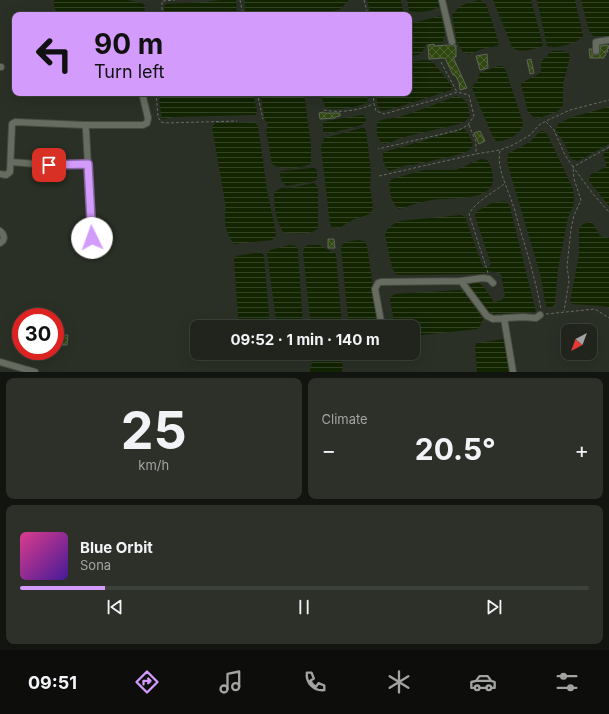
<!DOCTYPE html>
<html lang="en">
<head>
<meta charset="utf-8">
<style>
  :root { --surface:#20241c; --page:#2d3029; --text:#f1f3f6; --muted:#a2a4a3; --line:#3d413b; --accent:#d39cfc }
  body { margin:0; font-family:Inter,sans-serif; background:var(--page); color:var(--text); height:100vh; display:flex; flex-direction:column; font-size:15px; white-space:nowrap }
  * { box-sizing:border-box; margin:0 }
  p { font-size:13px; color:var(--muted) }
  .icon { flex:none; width:22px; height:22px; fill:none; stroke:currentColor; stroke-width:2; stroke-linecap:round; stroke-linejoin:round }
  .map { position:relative; height:372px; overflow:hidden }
  .side { display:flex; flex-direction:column; gap:6px; padding:6px; background:#12140f; flex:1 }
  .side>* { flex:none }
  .hud { position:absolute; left:12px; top:12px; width:400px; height:84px; border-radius:8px; box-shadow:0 4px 16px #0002,0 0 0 1px var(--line); background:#d39cfc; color:#111; overflow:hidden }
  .needle { width:26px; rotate:221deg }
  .controls { position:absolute; left:561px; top:324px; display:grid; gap:8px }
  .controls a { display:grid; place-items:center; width:36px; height:36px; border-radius:8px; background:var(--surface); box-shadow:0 4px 16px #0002,0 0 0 1px var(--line); font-size:20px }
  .speed { position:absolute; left:12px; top:308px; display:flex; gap:8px; font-size:20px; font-weight:700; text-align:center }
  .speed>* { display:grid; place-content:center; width:52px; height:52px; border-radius:50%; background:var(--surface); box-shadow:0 4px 16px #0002,0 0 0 1px var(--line); line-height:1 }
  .speed .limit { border:6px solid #d22; background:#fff; color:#111 }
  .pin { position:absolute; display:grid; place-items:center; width:34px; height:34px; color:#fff; margin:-17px; border-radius:8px; box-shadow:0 2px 6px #0006 }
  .me { position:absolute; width:44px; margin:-22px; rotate:357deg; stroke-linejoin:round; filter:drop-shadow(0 0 3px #0008) }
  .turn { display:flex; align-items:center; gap:14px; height:84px; padding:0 16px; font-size:18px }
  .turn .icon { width:52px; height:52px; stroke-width:2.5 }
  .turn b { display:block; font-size:28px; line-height:34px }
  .big { font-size:30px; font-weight:700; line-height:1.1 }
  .side .card { flex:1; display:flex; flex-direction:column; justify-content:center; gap:6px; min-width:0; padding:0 14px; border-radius:8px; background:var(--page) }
  .side .dial { align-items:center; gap:0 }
  .dial b { font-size:52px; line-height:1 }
  .song { display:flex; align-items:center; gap:12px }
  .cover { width:48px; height:48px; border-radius:6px; background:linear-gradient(135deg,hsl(330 70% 55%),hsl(260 70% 35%)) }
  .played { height:4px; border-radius:2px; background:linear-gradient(90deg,var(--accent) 15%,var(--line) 15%) }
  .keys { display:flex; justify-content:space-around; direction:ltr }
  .heat { display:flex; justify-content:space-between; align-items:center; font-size:22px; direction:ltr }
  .side .tiles { flex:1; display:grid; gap:6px; grid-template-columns:1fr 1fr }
  .card:last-child { grid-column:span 2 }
  .trip { position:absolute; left:190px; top:320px; width:230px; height:40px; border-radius:8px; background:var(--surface); box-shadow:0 4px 16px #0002,0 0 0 1px var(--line); font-weight:700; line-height:40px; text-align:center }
  .dock { display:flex; height:64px; justify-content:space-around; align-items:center; background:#0d0e0b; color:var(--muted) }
  .dock .icon { width:28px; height:28px }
  .dock .active { color:var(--accent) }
  .dock b { font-size:18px; color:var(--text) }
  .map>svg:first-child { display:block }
</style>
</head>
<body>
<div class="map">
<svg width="609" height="372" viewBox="0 0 609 372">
  <defs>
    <pattern id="water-rules" width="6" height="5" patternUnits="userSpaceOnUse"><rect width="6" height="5" fill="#122400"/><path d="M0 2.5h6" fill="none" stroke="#344425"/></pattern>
    <pattern id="building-cross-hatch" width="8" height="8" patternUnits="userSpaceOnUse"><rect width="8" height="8" fill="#30480f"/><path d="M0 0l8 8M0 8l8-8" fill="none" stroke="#4e6332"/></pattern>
  </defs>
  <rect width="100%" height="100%" fill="#2a3025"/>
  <path fill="url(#water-rules)" d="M54 0H128L144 4 145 7 144 15H67L59 13 54 8Z
    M220 0H236L237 15H165L164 6 166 4 205 2Z
    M245 0H349L339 10 318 13H247L245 10Z
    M367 0H401L403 11 398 15H371Z
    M407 0H440L442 4C435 12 419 13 409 11Z
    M480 0 486 4 499 43 497 46 485 48 469 54 463 52 457 42 452 15C460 4 468 2 480 0Z
    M493 0H531L543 45 541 47C532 49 519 54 512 47Z
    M537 0H575L583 36C577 44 556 49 547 46Z
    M581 0H609V36H593L589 30Z
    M440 16 442 18 445 34 442 44H426C421 56 422 54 409 56V24Z
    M552 51C558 51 569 49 570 57L563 84V105L560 109 556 112 536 119 528 112 521 84C527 78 535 78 541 72V62Z
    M424 60 432 61 452 86 451 90 398 107 382 111 378 108 376 93H409V62Z
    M498 66H503L506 71 523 123C522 134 507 142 496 141L493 137 472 88 474 84 477 82 480 73Z
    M215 93H253L257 112 256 115 173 117 165 119H162L159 100 162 96Z
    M260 93H304L311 145V163C302 169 281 171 272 164L266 130 267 129 268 122 265 121Z
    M321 93H368C368 96 368 100 367 102 363 107 331 111 327 108 323 104 322 98 321 93Z
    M456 96C469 100 467 104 470 116L466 121 459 124 404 137 385 144C375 140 377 131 377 122 384 118 391 119 399 117 418 111 437 104 456 96Z
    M609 107V144L578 161 571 159 564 142 557 133 556 129 558 124 572 117Z
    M362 115 365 116 366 120 362 125 327 134 323 131V123L326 121Z
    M216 122 237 123 254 122 258 126 267 190 276 233 275 237 272 240 234 244C226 234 223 220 226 208L212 127Z
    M362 128H364L366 131 371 172 370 187 373 208 370 214 354 219 339 228 332 227 330 224 321 148 324 138Z
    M464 129 468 133 473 144 470 150 461 154 413 165C404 164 398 169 389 171 384 165 381 159 384 152Z
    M540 131H544L548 136 573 189 574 200 573 207 568 217 558 269 555 303 553 306 550 308 547 307 545 302 541 277 507 162 508 154 531 141Z
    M609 149V206L589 181 590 175 606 167V163L603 156 604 152Z
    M481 159 487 160C491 166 492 170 493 177 495 203 448 197 432 200 421 201 410 206 399 209 391 203 390 192 389 182L392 179 424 170H456Z
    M311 168H315L317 171V179L315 181 286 186 282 182 280 175 281 171Z
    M314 183 318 187V229C307 236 295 233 283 232 276 221 274 206 274 193L277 190 282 188H289Z
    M505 201 507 202 510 207 536 312 494 314C485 312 471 294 470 285L472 282H478L483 286 494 302 502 300 505 297 501 274C493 271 489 270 482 274L399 275 395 274 392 267 385 235C387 227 393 224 400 221L461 215 465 217 482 265 485 268H488L491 264 475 216 476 212 492 203Z
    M592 222 600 236 609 238V308L602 306 572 304 570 300 579 256V228L583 224Z
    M358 240 364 241 367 246 379 327H349L341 249 342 245 345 242Z
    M290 245 296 246 298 250 303 327H277L267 253 270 250Z
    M308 245H319L336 254 342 327H311L303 252 305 247Z
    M260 252 264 255 270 327H239L234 260 236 256Z
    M459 290 464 292 483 319 480 326 477 329 413 336V327H395L390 300 392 296 395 294Z
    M504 339 507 345 510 372H477L475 346 477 343Z
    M331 353H342L343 356 342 372H310C313 356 315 355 331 353Z"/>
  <path fill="url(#building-cross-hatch)" stroke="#60665a" d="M434 44V46L449 45 453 46 456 45V57H453L467 88 460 90 459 82 455 75H453L445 58 429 59 428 45Z
    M608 45 609 48 607 49 608 52H605L606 55 604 56V58H590L589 49H592V54L596 55 600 53V46Z
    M487 54 488 68 480 70 476 56Z
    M531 59 534 73 530 74 527 60Z
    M324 112V113H340V116L335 117V118L320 119 319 113Z
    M480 131 485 141 479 144 474 133Z
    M328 239H334L335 248H328Z
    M60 335H68L67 345H60Z"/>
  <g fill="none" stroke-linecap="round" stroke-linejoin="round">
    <g stroke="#464b42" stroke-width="8">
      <path id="minor" d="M442 0 452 42
        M596 51V42L609 40
        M0 67H1
        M85 125H143L147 123 148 118 143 97
        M11 162 49 165 88 164
        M0 174 6 175 10 172 12 124 15 122 85 125 86 130 92 238
        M0 231C4 234 6 240 0 243
        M461 281 487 316 493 319 523 317 536 318 540 315
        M504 318 513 372
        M382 327 375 289 378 283 381 282 461 281 483 278 489 279 493 283
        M0 362 35 372"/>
    </g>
    <path stroke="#676c63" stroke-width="1" stroke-dasharray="3 2" stroke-linecap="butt" d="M240 0 243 15
      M364 0 368 15
      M163 1 175 0
      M162 15V0
      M441 62 457 92
      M156 93 158 117 161 122 165 123 237 121
      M257 93 263 119
      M373 93 374 104 376 111 384 114 434 100 457 92 469 95 474 116 468 125 459 130 378 149
      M324 110C339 113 359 111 373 104
      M546 122 554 130 565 155 573 167 574 179 581 200 574 215 571 229 567 266 569 281 564 311
      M469 125 476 142V154
      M609 147 573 167 593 194 609 212
      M500 151C496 167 508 189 513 205 516 212 517 221 520 229 528 256 536 281 541 310
      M379 176 476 154 500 150 513 145 530 135 539 125 546 121 570 110 609 100
      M488 273 469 214C476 201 493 193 504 184
      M546 314 595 309 609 318"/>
    <use href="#minor" stroke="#666c60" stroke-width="6"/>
  </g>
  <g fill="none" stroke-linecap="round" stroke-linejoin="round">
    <g stroke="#8965a4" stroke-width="10">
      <path id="route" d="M49 165 88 164 92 238"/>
    </g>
    <use href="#route" stroke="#d39cfc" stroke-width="7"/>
  </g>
</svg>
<div class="controls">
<a><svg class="needle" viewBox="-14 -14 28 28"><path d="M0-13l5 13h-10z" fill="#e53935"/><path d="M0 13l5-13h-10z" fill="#a2a4a3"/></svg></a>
</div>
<div class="speed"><div class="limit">30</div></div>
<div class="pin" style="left:49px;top:165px;background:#d93025"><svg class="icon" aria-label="arrive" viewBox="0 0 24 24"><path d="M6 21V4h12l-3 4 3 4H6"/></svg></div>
<svg class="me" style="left:92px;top:238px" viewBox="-20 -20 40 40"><circle r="19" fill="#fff"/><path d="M0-13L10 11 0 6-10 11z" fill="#d39cfc"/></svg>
<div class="trip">09:52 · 1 min · 140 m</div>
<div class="hud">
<div class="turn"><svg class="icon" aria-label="left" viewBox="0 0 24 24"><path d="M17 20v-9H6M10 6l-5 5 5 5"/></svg><div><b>90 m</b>Turn left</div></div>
</div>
</div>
<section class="side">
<div class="tiles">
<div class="card dial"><b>25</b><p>km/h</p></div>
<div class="card"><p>Climate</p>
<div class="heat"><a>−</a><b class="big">20.5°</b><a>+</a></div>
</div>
<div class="card">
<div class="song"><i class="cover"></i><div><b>Blue Orbit</b><p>Sona</p></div></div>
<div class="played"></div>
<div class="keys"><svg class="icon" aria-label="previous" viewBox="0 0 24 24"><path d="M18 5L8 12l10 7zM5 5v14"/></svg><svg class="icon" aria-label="pause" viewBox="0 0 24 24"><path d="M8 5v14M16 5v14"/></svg><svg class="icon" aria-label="next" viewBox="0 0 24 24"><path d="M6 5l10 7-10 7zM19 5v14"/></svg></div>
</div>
</div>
</section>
<nav class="dock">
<b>09:51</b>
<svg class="icon active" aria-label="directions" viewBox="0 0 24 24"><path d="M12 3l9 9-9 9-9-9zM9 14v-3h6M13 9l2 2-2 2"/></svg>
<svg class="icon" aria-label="music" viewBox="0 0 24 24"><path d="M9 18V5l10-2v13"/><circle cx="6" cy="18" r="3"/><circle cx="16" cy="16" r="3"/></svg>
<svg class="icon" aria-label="phone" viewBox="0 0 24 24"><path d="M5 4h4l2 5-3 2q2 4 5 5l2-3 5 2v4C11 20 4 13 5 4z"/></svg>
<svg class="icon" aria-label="climate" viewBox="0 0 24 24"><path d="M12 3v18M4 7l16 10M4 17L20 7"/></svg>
<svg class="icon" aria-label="car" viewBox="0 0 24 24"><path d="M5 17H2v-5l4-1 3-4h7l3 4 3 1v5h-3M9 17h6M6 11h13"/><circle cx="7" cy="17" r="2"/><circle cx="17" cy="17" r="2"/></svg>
<svg class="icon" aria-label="filters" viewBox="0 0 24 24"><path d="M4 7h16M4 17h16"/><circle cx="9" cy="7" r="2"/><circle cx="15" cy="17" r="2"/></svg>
</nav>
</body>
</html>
